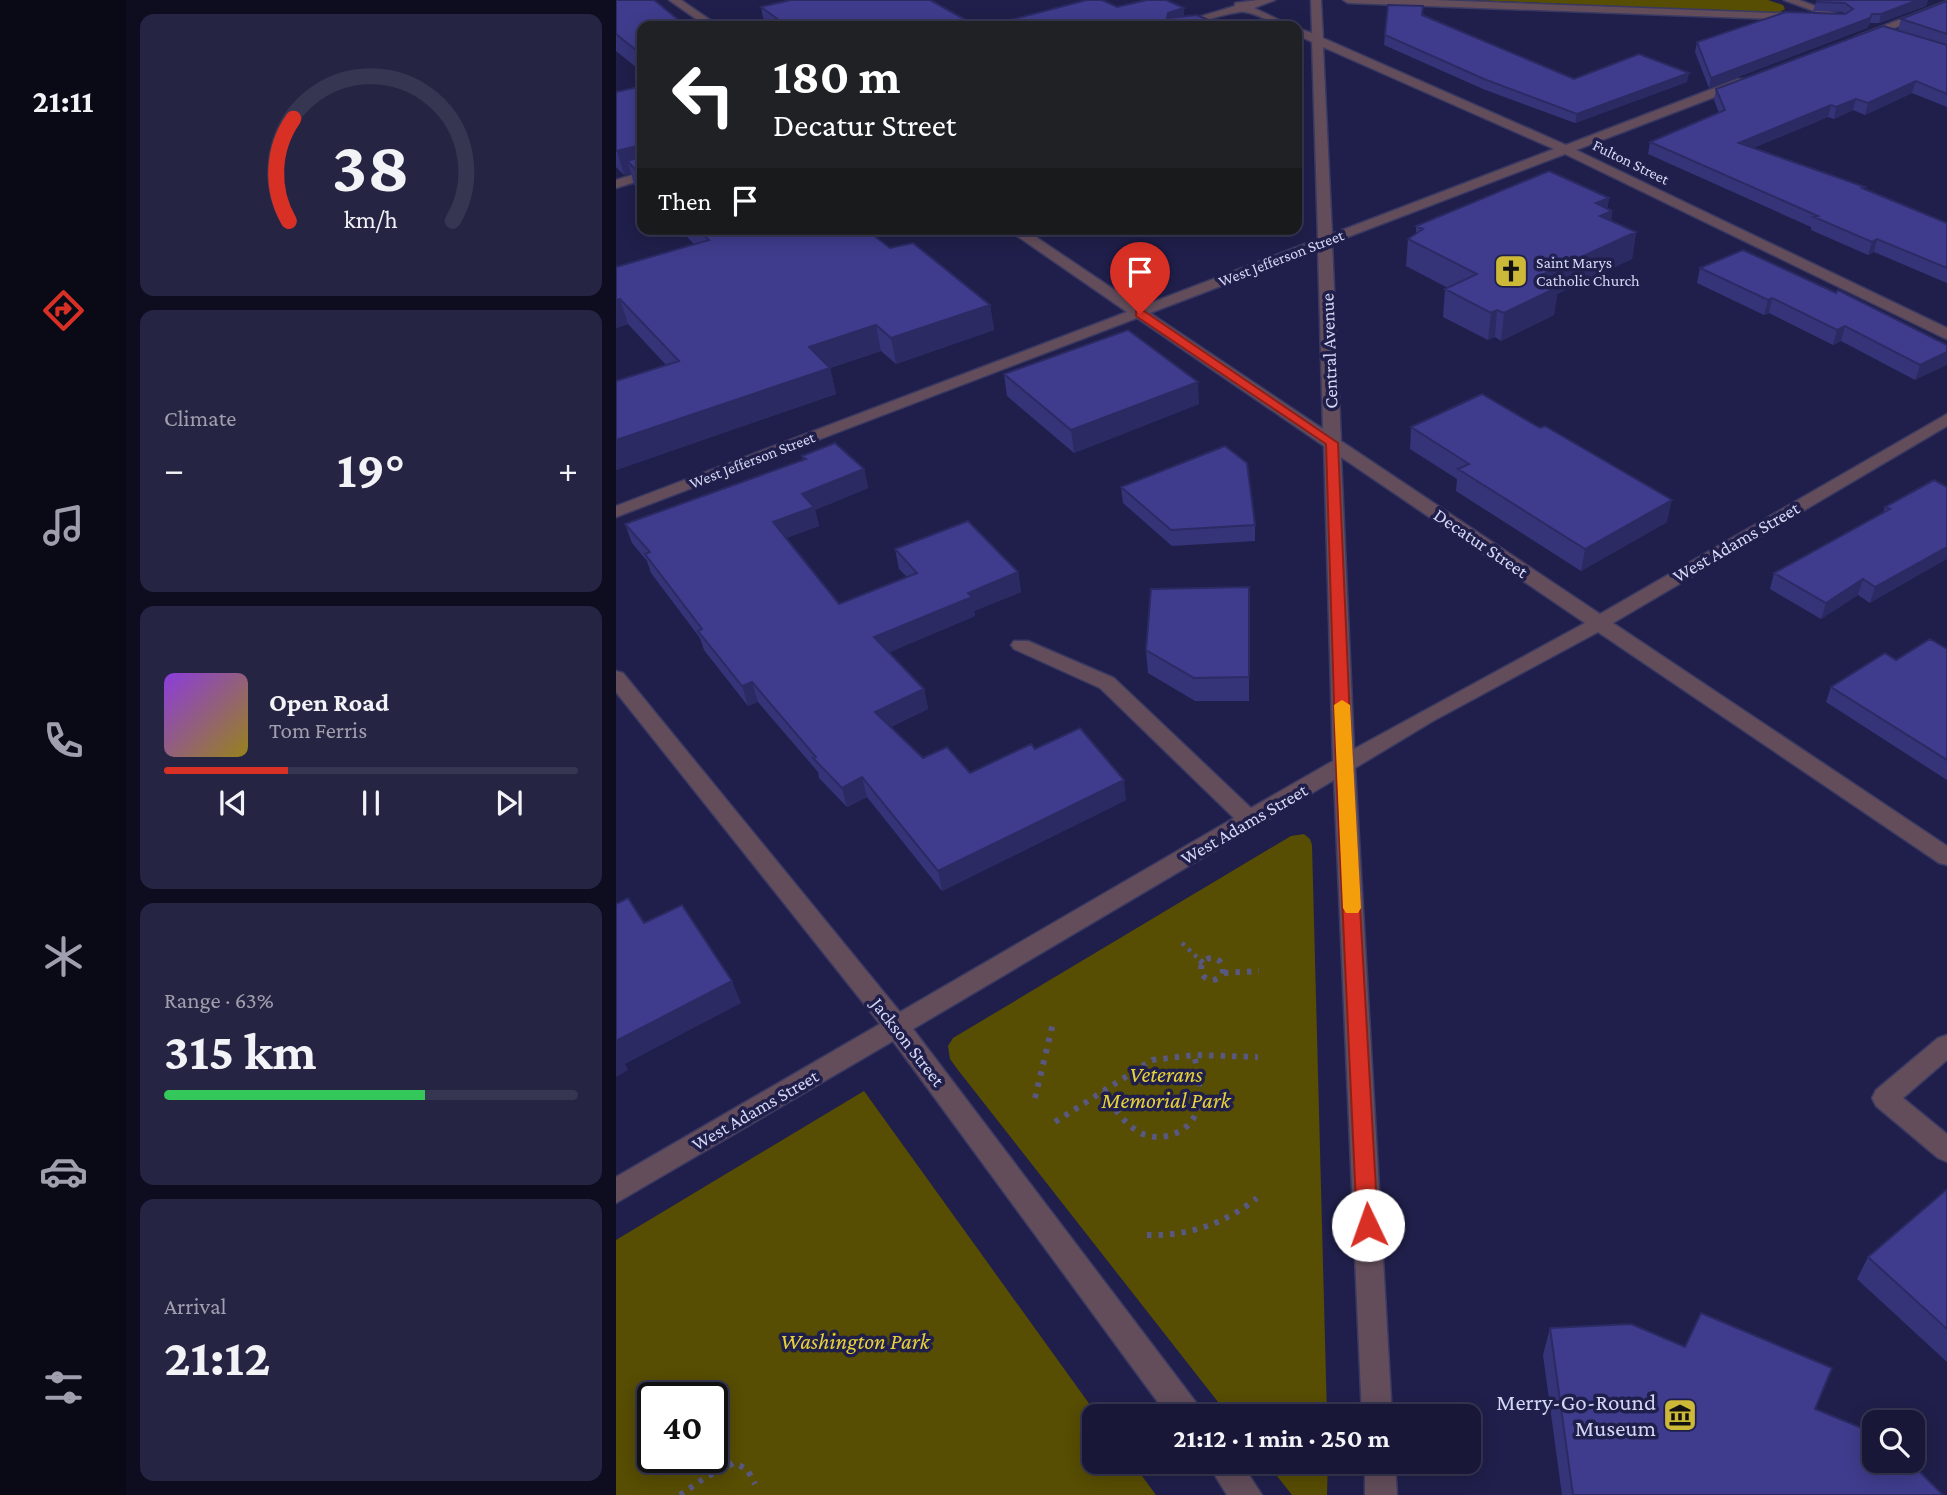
<!DOCTYPE html>
<html lang="en">
<head>
<meta charset="utf-8">
<style>
  :root { --surface:#181738; --page:#252443; --text:#f1f3f6; --muted:#9f9fae; --line:#363653; --accent:#d93025 }
  body { margin:0; font-family:"Crimson Pro",serif; background:var(--page); color:var(--text); height:100vh; display:flex; flex-direction:column; font-size:26px; white-space:nowrap }
  * { box-sizing:border-box; margin:0 }
  p { font-size:23px; color:var(--muted) }
  .icon { flex:none; width:38px; height:38px; fill:none; stroke:currentColor; stroke-width:2; stroke-linecap:round; stroke-linejoin:round }
  .map { position:relative; flex:1; overflow:hidden }
  .sheet { display:flex; flex-direction:column; gap:14px; padding:14px; background:#0d0d1f; width:490px }
  .sheet>* { flex:none }
  .top-card { position:absolute; left:21px; top:21px; width:665px; height:214px; border-radius:14px; box-shadow:0 4px 18px #0003,0 0 0 2px var(--line); background:#202124; color:#fff; overflow:hidden }
  .tools { position:absolute; left:1246px; top:1410px; display:grid; gap:14px }
  .tools a { display:grid; place-items:center; width:63px; height:63px; border-radius:14px; background:var(--surface); box-shadow:0 4px 18px #0003,0 0 0 2px var(--line); font-size:35px }
  .speed { position:absolute; left:21px; top:1382px; display:flex; gap:14px; font-size:35px; font-weight:700; text-align:center }
  .speed>* { display:grid; place-content:center; width:91px; height:91px; border-radius:50%; background:var(--surface); box-shadow:0 4px 18px #0003,0 0 0 2px var(--line); line-height:1 }
  .speed .limit { border:4px solid #111; border-radius:10px; background:#fff; color:#111 }
  .pin { position:absolute; display:grid; place-items:center; width:60px; height:60px; color:#fff; margin:-72px -30px; border-radius:50% 50% 50% 0; rotate:-45deg; box-shadow:0 0 7px #0007 }
  .pin .icon { rotate:45deg }
  .me { position:absolute; width:77px; margin:-38px; rotate:357deg; stroke-linejoin:round; filter:drop-shadow(0 0 5px #0008) }
  .turn { display:flex; align-items:center; gap:24px; height:147px; padding:0 21px; font-size:32px }
  .turn .icon { width:91px; height:91px; stroke-width:2.5 }
  .turn b { display:block; font-size:49px; line-height:60px }
  .then { display:flex; align-items:center; height:66px; padding:0 21px; background:#0003; gap:14px; font-size:26px }
  .big { font-size:52px; font-weight:700; line-height:1.1 }
  .sheet .widget { flex:1; display:flex; flex-direction:column; justify-content:center; gap:10px; min-width:0; padding:0 24px; border-radius:14px; background:var(--page) }
  .sheet .dial { align-items:center; gap:0 }
  .dial svg { height:182px; overflow:visible; fill:none; stroke:var(--line); stroke-width:7; stroke-linecap:round; text-anchor:middle }
  .dial text { fill:var(--text); stroke:none }
  .song { display:flex; align-items:center; gap:21px }
  .cover { width:84px; height:84px; border-radius:10px; background:linear-gradient(135deg,hsl(270 70% 55%),hsl(50 70% 35%)) }
  .played { height:7px; border-radius:4px; background:linear-gradient(90deg,var(--accent) 30%,var(--line) 30%) }
  .keys { display:flex; justify-content:space-around; direction:ltr }
  .heat { display:flex; justify-content:space-between; align-items:center; font-size:38px; direction:ltr }
  .charge { height:10px; border-radius:5px; background:linear-gradient(90deg,#34c759 63%,var(--line) 0) }
  .trip { position:absolute; left:466px; top:1404px; width:399px; height:70px; border-radius:14px; background:var(--surface); box-shadow:0 4px 18px #0003,0 0 0 2px var(--line); font-weight:700; line-height:70px; text-align:center }
  main { display:flex; flex:1; min-height:0 }
  .tab-bar { display:flex; flex-direction:column; width:126px; justify-content:space-around; align-items:center; background:#0a0916; color:var(--muted) }
  .tab-bar .icon { width:49px; height:49px }
  .tab-bar .on { color:var(--accent) }
  .tab-bar b { font-size:32px; color:var(--text) }
  .map>svg:first-child { display:block }
</style>
</head>
<body>
<main>
<nav class="tab-bar">
<b>21:11</b>
<svg class="icon on" aria-label="directions" viewBox="0 0 24 24"><path d="M12 3l9 9-9 9-9-9zM9 14v-3h6M13 9l2 2-2 2"/></svg>
<svg class="icon" aria-label="music" viewBox="0 0 24 24"><path d="M9 18V5l10-2v13"/><circle cx="6" cy="18" r="3"/><circle cx="16" cy="16" r="3"/></svg>
<svg class="icon" aria-label="phone" viewBox="0 0 24 24"><path d="M5 4h4l2 5-3 2q2 4 5 5l2-3 5 2v4C11 20 4 13 5 4z"/></svg>
<svg class="icon" aria-label="climate" viewBox="0 0 24 24"><path d="M12 3v18M4 7l16 10M4 17L20 7"/></svg>
<svg class="icon" aria-label="car" viewBox="0 0 24 24"><path d="M5 17H2v-5l4-1 3-4h7l3 4 3 1v5h-3M9 17h6M6 11h13"/><circle cx="7" cy="17" r="2"/><circle cx="17" cy="17" r="2"/></svg>
<svg class="icon" aria-label="filters" viewBox="0 0 24 24"><path d="M4 7h16M4 17h16"/><circle cx="9" cy="7" r="2"/><circle cx="15" cy="17" r="2"/></svg>
</nav>
<section class="sheet">
<div class="widget dial"><svg viewBox="0 0 100 80">
<path d="M14 69A42 42 0 1 1 86 69"/>
<path d="M14 69A42 42 0 0 1 16 24" stroke="#d93025"/>
<text x="50" y="56" font-size="32" font-weight="700">38</text>
<text x="50" y="72" font-size="11">km/h</text>
</svg></div>
<div class="widget"><p>Climate</p>
<div class="heat"><a>−</a><b class="big">19°</b><a>+</a></div>
</div>
<div class="widget">
<div class="song"><i class="cover"></i><div><b>Open Road</b><p>Tom Ferris</p></div></div>
<div class="played"></div>
<div class="keys"><svg class="icon" aria-label="previous" viewBox="0 0 24 24"><path d="M18 5L8 12l10 7zM5 5v14"/></svg><svg class="icon" aria-label="pause" viewBox="0 0 24 24"><path d="M8 5v14M16 5v14"/></svg><svg class="icon" aria-label="next" viewBox="0 0 24 24"><path d="M6 5l10 7-10 7zM19 5v14"/></svg></div>
</div>
<div class="widget"><p>Range · 63%</p><b class="big">315 km</b><div class="charge"></div></div>
<div class="widget"><p>Arrival</p><b class="big">21:12</b></div>
</section>
<div class="map">
<svg width="1331" height="1495" viewBox="0 0 1331 1495">
  <rect width="100%" height="100%" fill="#201f4b"/>
  <path fill="#574d03" fill-rule="evenodd" d="M854 0H1152L1167 5 1169 9 1162 13Z
    M688 834 694 839 696 845 711 1416H613L342 1070 334 1059 332 1046 337 1038 675 836Z
    M248 1091 482 1416H478V1461H515L540 1495H0V1240ZM37 1398H96V1458H37Z
    M649 1461H712L711 1495H676Z"/>
  <g fill="none" stroke-linecap="round" stroke-linejoin="round">
    <g stroke="#393963" stroke-width="3">
      <path id="minor" d="M53 0H65L103 26H90Z
        M642 0H659L638 8 676 26C658 26 636 10 624 12 599 15 578 27 553 26L619 6V3Z
        M695 0H705L707 38 950 145 1122 79H1130V85L960 150 1331 328V339L1326 337 949 154 716 243 725 441 984 614 1331 414V426L997 623 1331 846V865L1323 863 982 632 817 721 739 768 776 1416H746L718 780 297 1029 582 1405 586 1416H552L277 1041 0 1203V1177L264 1024 0 692V671L7 673 284 1012 618 818 484 688 398 649 395 645 398 641H412L498 678 635 808 717 761 708 446 521 318 0 517V506L511 312 391 229H408L524 307 702 239 696 42 681 35V28L696 33ZM707 47 938 149 716 234ZM702 249 707 429 534 313ZM725 457 969 623 738 749Z
        M727 0H818L1187 14 1192 17 1187 20 732 3Z
        M1168 0H1183L1243 22 1233 24Z
        M1331 1V8L1249 39 1239 37Z
        M26 172V180L0 188V180Z
        M1331 1035V1060L1287 1098 1331 1134V1162L1322 1158 1260 1106 1256 1098 1260 1090 1322 1038Z
        M590 1461H624L646 1495H611Z
        M749 1461H779L781 1495H749Z"/>
    </g>
    <path stroke="#585880" stroke-width="4.5" stroke-dasharray="3.5 5" stroke-linecap="butt" d="M566 943 586 962"/>
    <path stroke="#585880" stroke-width="6" stroke-dasharray="4.5 7" stroke-linecap="butt" d="M585 969a11 11 0 1 1 22 0a11 11 0 1 1-22 0Z
      M584 960 587 963
      M608 973 643 971
      M487 1091C497 1106 507 1123 523 1132 533 1138 545 1138 555 1135 592 1123 585 1084 578 1055
      M419 1098 437 1023
      M439 1122 536 1060 578 1055 642 1057
      M531 1235C573 1236 608 1224 641 1198
      M64 1495 90 1477 118 1463 131 1469 139 1484"/>
    <use href="#minor" fill="#634d5b" fill-rule="evenodd"/>
  </g>
  <path fill="#363479" d="M0 0 26 26V72L0 51Z
    M1204 0H1312L1310 6 1263 23H1254L1251 28 1093 88 1079 52 1081 42 1229 14 1227 12 1197 11 1200 2Z
    M1331 1V107L1296 93 1249 115 1237 110 1218 119 1212 117 1137 148 1249 187 1248 189 1331 223V283L1258 252 1252 255 1195 230V227L1032 154 1034 142 1103 113 1098 100 1100 89 1282 30 1285 19Z
    M145 7 361 26H159L147 18Z
    M806 15 958 79 1071 82 959 123 867 89 768 45 769 35Z
    M26 86V193L18 185 15 173 8 175 0 167V92Z
    M993 198 991 209 996 211 995 221 1020 232 1016 259 941 294 938 315 885 341 879 337 872 340 827 317 829 289 832 288 790 266 792 239 800 234V226Z
    M63 229H249L274 248 374 305 378 330 280 364 265 351 214 368 220 394 0 470V381L50 365 12 324 0 328V267L79 245Z
    M1084 268 1331 345 1299 380 1225 341 1217 345 1153 313 1148 315 1081 283Z
    M388 374 583 404 458 453 391 396Z
    M795 427 1051 522 965 571 840 491 841 479 794 449Z
    M186 456 248 469 252 488 199 510 203 526 170 538 223 604 291 577 283 569 279 549 402 572 405 592 358 611 359 616 273 652 308 689 312 709 275 727 307 758 354 773 419 749 510 800 326 891 251 797 231 807 203 778 202 772 142 702 132 706 88 650 84 638 35 573 31 561 16 543 9 524 187 460Z
    M505 487 639 525V541L556 546 507 503Z
    M1331 487 1254 603 1242 595 1205 619 1154 589 1158 573 1267 513 1269 507Z
    M633 587V701H579L532 673 530 650Z
    M1331 649V780L1210 702 1215 687 1280 660Z
    M1331 1191V1362L1241 1279 1252 1257Z
    M934 1328 1199 1409 1327 1495H946L927 1355Z"/>
  <path fill="#2c2a63" d="M1302 0H1312L1310 6 1263 23 1265 14Z
    M568 8V19L551 18 552 13Z
    M1256 14 1254 23 1251 28 1093 88 1095 78Z
    M1073 73 1071 82 959 123 961 114Z
    M1300 81 1296 93 1249 115 1252 103Z
    M1240 99 1237 110 1218 119 1220 107Z
    M1215 105 1212 117 1120 155 1123 143Z
    M21 146 22 171 11 161 15 173 8 175 1 151Z
    M993 198 991 213 996 211 992 237 980 203Z
    M1020 232 1016 259 941 294 938 315 885 341 888 313 921 277Z
    M1261 239 1258 252 1252 255 1256 242Z
    M1156 298 1153 313 1148 315 1152 300Z
    M4 299 12 324 0 328V300Z
    M374 305 378 330 280 364 275 338Z
    M881 310 879 337 872 340 875 313Z
    M260 325 265 351 214 368 220 394 0 470V440L193 347Z
    M1229 326 1225 341 1217 345 1221 330Z
    M1331 352V365L1299 380 1304 365Z
    M582 382 583 404 458 453 455 430Z
    M248 469 252 488 199 510 203 526 162 541 157 522 186 494Z
    M1056 500 1051 522 965 571 969 549Z
    M1331 547V559L1254 603 1259 587Z
    M402 572 405 592 358 611 359 616 263 657 258 637 352 593Z
    M1247 579 1242 595 1205 619 1210 603Z
    M136 682 142 702 132 706 126 686Z
    M308 689 312 709 264 732 259 712Z
    M246 777 251 797 231 807 226 788Z
    M508 780 510 800 326 891 322 871Z
    M116 981 125 1003 9 1064 12 1070 0 1077V1041Z"/>
  <path fill="#3f3c8d" stroke="#2c2a63" stroke-width="2" d="M0 0H38L70 26H26V55L0 34Z
    M175 0H314L361 26H171L145 7Z
    M471 0H486L501 7 531 0H550L568 8 552 13 551 18 581 15 606 26H371Z
    M1204 0H1302L1265 14H1256L1254 18 1095 78 1081 42 1170 12 1229 14 1237 9 1229 3 1200 2Z
    M1331 1V34L1285 19Z
    M772 5 807 6 806 15 958 79 1023 54 1073 73 961 114 868 79 769 35Z
    M1267 26 1331 45V94L1300 81 1252 103 1240 99 1220 107 1215 105 1123 143 1249 187 1246 188 1331 223V268L1261 239 1256 242 1198 217 1202 216 1034 142 1109 110 1100 89Z
    M26 86V176L11 161 21 158V146L0 151V92Z
    M933 171 993 198 980 203 996 211 984 216 1020 232 921 277 942 287 888 313 881 310 875 313 829 289 861 274 792 239 807 229 800 226Z
    M81 229H249L274 248 297 243 374 305 275 338 260 325 193 347 214 368 0 440V381L63 361 4 299 0 300V267L93 240Z
    M1127 250 1220 293 1222 290 1331 345V352L1304 365 1229 326 1221 330 1156 298 1152 300 1084 268Z
    M512 330 582 382 455 430 388 374Z
    M866 394 924 428 929 426 1056 500 969 549 842 469 853 464 795 427Z
    M219 443 248 469 186 494 198 507 157 522 223 604 301 573 279 549 352 521 402 572 352 593 356 597 258 637 308 689 259 712 307 758 331 747 354 773 415 744 419 749 464 728 508 780 322 871 246 777 226 788 197 758 200 757 136 682 126 686 82 631 86 629 29 554 34 552 9 524 190 459 186 456Z
    M609 446 631 463 639 525 555 530 505 487Z
    M1318 480 1331 487V547L1259 587 1247 579 1210 603 1158 573 1274 509 1269 507Z
    M633 587V677L578 678 530 650 535 589Z
    M1314 639 1331 649V760L1215 687 1269 653 1280 660Z
    M12 898 28 923 66 905 116 981 0 1041V904Z
    M1330 1190 1331 1191V1329L1252 1257Z
    M1085 1313 1216 1368 1199 1409 1258 1433V1461H1293L1327 1495H957L934 1328 1015 1324 1069 1347Z"/>
  <path fill="#d93025" stroke="#8d1f18" stroke-width="2" d="M520 311H528L722 443 736 766 762 1225 759 1232 752 1234 744 1232 741 1225 720 766 710 444 520 316Z"/>
  <path fill="#f59e0b" d="M726 700 734 705 745 908 742 913H730L727 908 718 705Z"/>
  <defs>
    <g id="church-square" transform="scale(1.75)"><rect x="-9" y="-9" width="18" height="18" rx="4" fill="#ccb938" stroke="#201f4b"/><path d="M-1.2-6h2.4v3.5h3.3v2.4h-3.3V6h-2.4V-.1h-3.3v-2.4h3.3Z" fill="#111"/></g>
    <g id="museum-square" transform="scale(1.75)"><rect x="-9" y="-9" width="18" height="18" rx="4" fill="#ccb938" stroke="#201f4b"/><path d="M0-6L6-3V-2H-6V-3ZM-5-1h2V3h-2ZM-1-1h2V3h-2ZM3-1h2V3H3ZM-6 4H6V6H-6Z" fill="#111"/></g>
  </defs>
  <g fill-rule="evenodd">
    <use href="#church-square" x="895" y="271"/>
    <use href="#museum-square" x="1064" y="1415"/>
  </g>
  <g text-anchor="middle" dominant-baseline="central" stroke-width="7" stroke-linejoin="round" paint-order="stroke">
    <g font-size="16" fill="#d4d7f4" stroke="#201f4b">
      <text transform="translate(1015 162) rotate(26)">Fulton Street</text>
      <text transform="translate(665 258) rotate(-21)">West Jefferson Street</text>
      <text transform="translate(136 460) rotate(-21)">West Jefferson Street</text>
    </g>
    <g font-size="16" fill="#d4d7f4" stroke="#201f4b" text-anchor="start">
      <text x="920" y="262">Saint Marys<tspan x="920" dy="18">Catholic Church</tspan></text>
    </g>
    <g font-size="19" fill="#d4d7f4" stroke="#201f4b">
      <text transform="translate(713 351) rotate(-92)">Central Avenue</text>
      <text transform="translate(1120 542) rotate(-30)">West Adams Street</text>
      <text transform="translate(865 543) rotate(34)">Decatur Street</text>
      <text transform="translate(628 824) rotate(-30)">West Adams Street</text>
      <text transform="translate(292 1042) rotate(52)">Jackson Street</text>
      <text transform="translate(139 1110) rotate(-30)">West Adams Street</text>
    </g>
    <g font-size="23" font-style="italic" fill="#e6d13a" stroke="#201f4b">
      <text x="550" y="1074">Veterans<tspan x="550" dy="26">Memorial Park</tspan></text>
      <text x="239" y="1341">Washington Park</text>
    </g>
    <g font-size="23" fill="#d4d7f4" stroke="#201f4b" text-anchor="end">
      <text x="1040" y="1402">Merry-Go-Round<tspan x="1040" dy="26">Museum</tspan></text>
    </g>
  </g>
</svg>
<div class="tools">
<a><svg class="icon" aria-label="search" viewBox="0 0 24 24"><circle cx="10" cy="10" r="6"/><path d="M15 15l6 6"/></svg></a>
</div>
<div class="speed"><div class="limit">40</div></div>
<div class="pin" style="left:524px;top:314px;background:#d93025"><svg class="icon" aria-label="arrive" viewBox="0 0 24 24"><path d="M6 21V4h12l-3 4 3 4H6"/></svg></div>
<svg class="me" style="left:752px;top:1225px" viewBox="-20 -20 40 40"><circle r="19" fill="#fff"/><path d="M0-13L10 11 0 6-10 11z" fill="#d93025"/></svg>
<div class="trip">21:12 · 1 min · 250 m</div>
<div class="top-card">
<div class="turn"><svg class="icon" aria-label="left" viewBox="0 0 24 24"><path d="M17 20v-9H6M10 6l-5 5 5 5"/></svg><div><b>180 m</b>Decatur Street</div></div>
<div class="then">Then<svg class="icon" aria-label="arrive" viewBox="0 0 24 24"><path d="M6 21V4h12l-3 4 3 4H6"/></svg></div>
</div>
</div>
</main>
</body>
</html>
